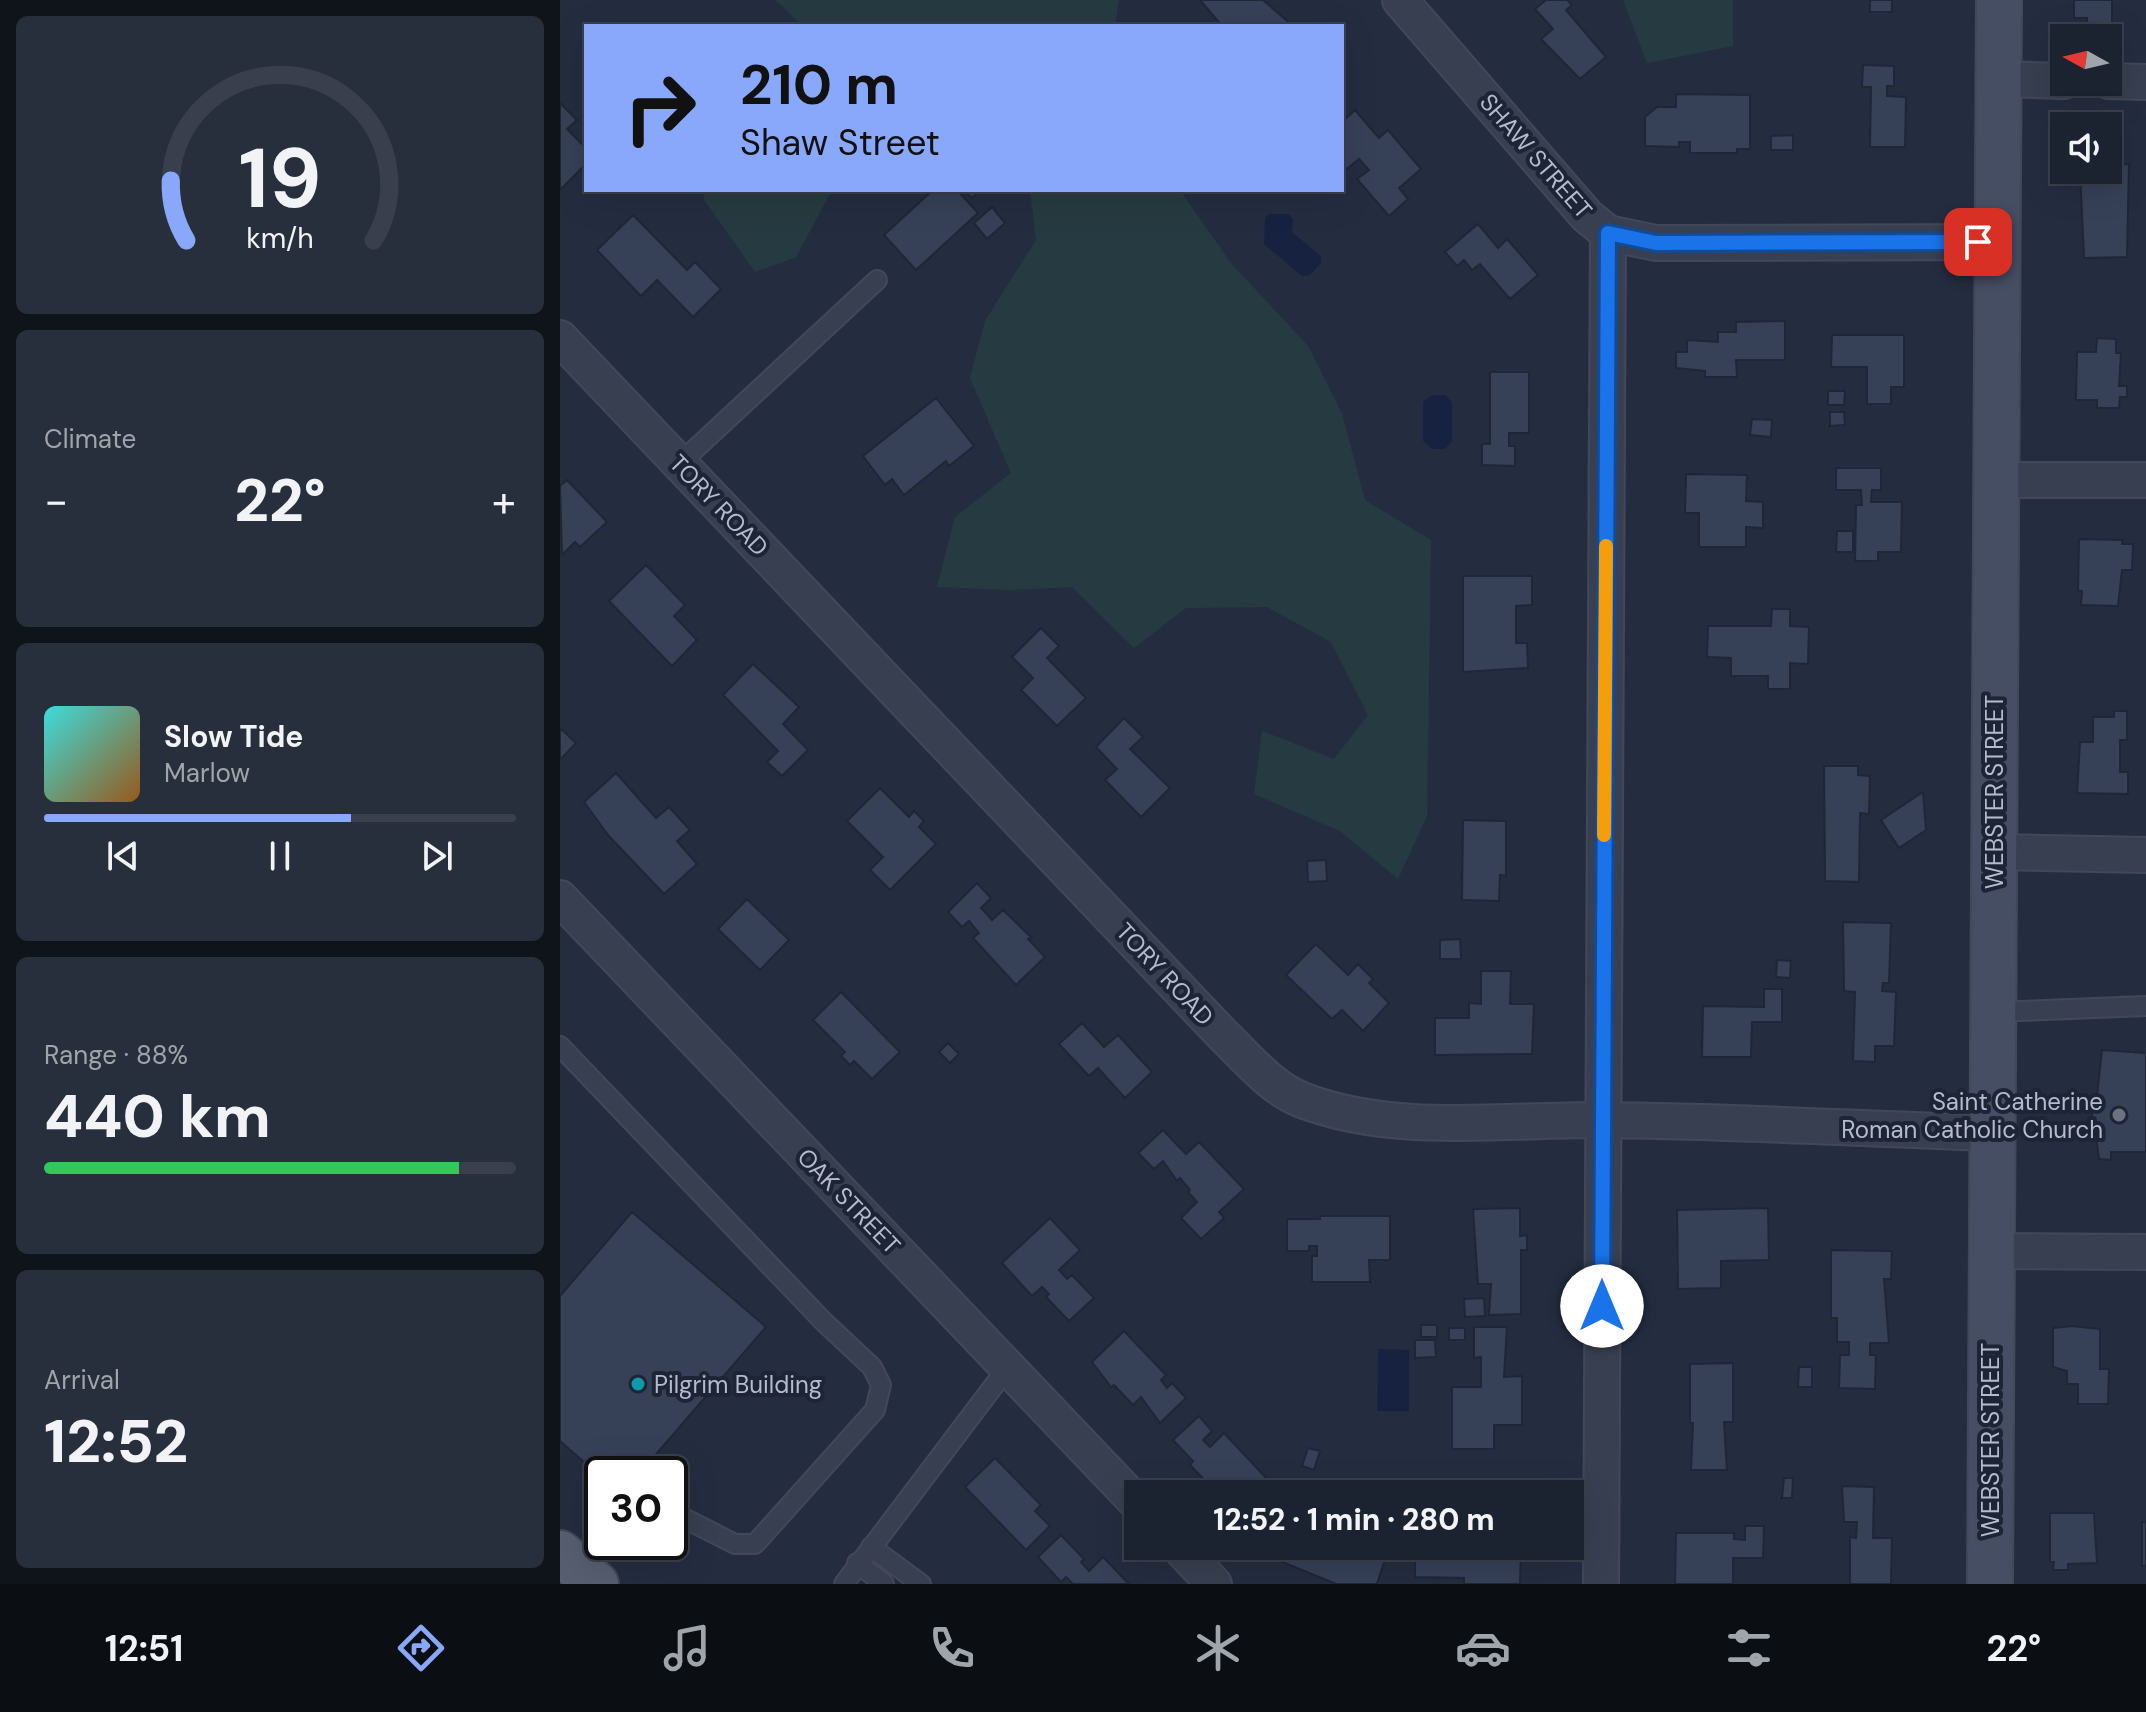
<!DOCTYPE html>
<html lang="en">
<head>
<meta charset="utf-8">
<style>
  :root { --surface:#1b2230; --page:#282f3c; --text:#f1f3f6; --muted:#a0a4ab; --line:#393f4c; --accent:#89a8fc }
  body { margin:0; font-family:"DM Sans",sans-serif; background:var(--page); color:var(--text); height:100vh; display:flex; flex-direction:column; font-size:30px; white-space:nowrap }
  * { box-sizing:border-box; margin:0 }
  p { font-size:26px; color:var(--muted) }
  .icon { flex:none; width:44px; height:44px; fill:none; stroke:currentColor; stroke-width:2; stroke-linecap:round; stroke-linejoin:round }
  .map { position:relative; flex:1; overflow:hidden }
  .details { display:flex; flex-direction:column; gap:16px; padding:16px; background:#0f131a; width:560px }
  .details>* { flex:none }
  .banner { position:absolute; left:24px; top:24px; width:760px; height:168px; border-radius:0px; box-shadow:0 8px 32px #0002,0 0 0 2px var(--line); background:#89a8fc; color:#111; overflow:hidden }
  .needle { width:52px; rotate:278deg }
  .tools { position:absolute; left:1490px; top:24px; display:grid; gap:16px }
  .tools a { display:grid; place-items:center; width:72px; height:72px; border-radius:0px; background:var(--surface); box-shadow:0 8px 32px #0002,0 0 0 2px var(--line); font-size:40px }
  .speed { position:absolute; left:24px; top:1456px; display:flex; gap:16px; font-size:40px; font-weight:700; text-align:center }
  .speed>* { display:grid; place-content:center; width:104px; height:104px; border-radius:50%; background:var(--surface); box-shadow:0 8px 32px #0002,0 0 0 2px var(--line); line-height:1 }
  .speed .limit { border:4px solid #111; border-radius:12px; background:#fff; color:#111 }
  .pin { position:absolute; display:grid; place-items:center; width:68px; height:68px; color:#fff; margin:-34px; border-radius:16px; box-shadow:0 4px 12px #0006 }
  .me { position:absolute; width:88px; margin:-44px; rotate:0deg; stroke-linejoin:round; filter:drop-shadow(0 0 6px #0008) }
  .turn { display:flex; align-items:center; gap:28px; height:168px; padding:0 24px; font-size:36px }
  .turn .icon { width:104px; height:104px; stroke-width:2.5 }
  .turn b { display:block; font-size:56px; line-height:68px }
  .big { font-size:60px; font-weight:800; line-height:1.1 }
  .details .widget { flex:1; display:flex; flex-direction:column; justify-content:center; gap:12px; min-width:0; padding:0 28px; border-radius:12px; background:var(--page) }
  .details .dial { align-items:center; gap:0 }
  .dial svg { height:208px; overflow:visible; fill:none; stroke:var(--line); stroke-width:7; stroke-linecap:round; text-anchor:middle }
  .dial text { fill:var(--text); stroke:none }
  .song { display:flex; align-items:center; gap:24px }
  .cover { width:96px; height:96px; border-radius:12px; background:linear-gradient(135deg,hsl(180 70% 55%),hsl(30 70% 35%)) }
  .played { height:8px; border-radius:4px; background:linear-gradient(90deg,var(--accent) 65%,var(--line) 65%) }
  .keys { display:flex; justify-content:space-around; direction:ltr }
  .heat { display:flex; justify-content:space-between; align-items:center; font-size:44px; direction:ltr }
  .charge { height:12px; border-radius:6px; background:linear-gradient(90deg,#34c759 88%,var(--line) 0) }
  .trip { position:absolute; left:564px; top:1480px; width:460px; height:80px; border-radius:0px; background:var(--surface); box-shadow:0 8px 32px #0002,0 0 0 2px var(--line); font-weight:800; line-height:80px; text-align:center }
  .tab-bar { display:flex; height:128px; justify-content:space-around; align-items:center; background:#0b0e13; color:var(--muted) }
  .tab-bar .icon { width:56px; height:56px }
  .tab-bar .selected { color:var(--accent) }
  .tab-bar b { font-size:36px; color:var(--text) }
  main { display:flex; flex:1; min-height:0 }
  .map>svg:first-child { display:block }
</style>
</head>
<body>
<main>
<section class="details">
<div class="widget dial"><svg viewBox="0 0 100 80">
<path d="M14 69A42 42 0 1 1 86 69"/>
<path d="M14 69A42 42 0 0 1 8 46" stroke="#89a8fc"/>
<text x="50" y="56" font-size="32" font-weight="700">19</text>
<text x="50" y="72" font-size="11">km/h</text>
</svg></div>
<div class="widget"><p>Climate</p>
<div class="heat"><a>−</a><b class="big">22°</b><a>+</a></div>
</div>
<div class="widget">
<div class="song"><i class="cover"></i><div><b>Slow Tide</b><p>Marlow</p></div></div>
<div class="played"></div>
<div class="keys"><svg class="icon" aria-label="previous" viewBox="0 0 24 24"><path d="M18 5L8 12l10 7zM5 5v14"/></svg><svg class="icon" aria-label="pause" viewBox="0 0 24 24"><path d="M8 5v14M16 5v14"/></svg><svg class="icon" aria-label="next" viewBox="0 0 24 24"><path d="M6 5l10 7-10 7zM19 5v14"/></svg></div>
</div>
<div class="widget"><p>Range · 88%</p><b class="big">440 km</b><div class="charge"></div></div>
<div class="widget"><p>Arrival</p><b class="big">12:52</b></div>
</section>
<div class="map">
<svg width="1586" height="1584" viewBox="0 0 1586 1584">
  <rect width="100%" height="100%" fill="#242d40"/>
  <path fill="#263b41" d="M216 0H559L555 26H242Z
    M1063 0H1173V46L1087 63Z
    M146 190H272L236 257 195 272 143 198Z
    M470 190H620L670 262 748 346 782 414 805 500 871 540 867 816 838 879 780 831 694 794 702 731 774 759 808 715 771 642 707 607 626 608 574 648 512 587 449 590 377 587 395 517 451 473 410 378 425 321 476 240Z"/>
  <path fill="#16223f" d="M709 214H729L733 219 732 232 761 256V263L749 276H742L704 244 705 218Z
    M872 395H885L892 402V441L885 449H872L863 441V402Z
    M818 1349 849 1350V1411H817Z"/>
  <path fill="#364057" stroke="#1f2637" stroke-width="2" d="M640 0H703L733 26H662Z
    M986 0H1007L1012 5 1006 10 1046 57 1020 79 981 39 993 29 975 9Z
    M1310 0H1332V12H1310Z
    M1514 0H1552V32H1527V18H1514Z
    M1303 65 1334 66V86H1327V96L1346 97 1345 147H1310L1311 87H1302Z
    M1116 94 1190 95V149H1177V153H1130V142H1119V147L1085 146V117L1097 107H1116Z
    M0 103 17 120 7 129 26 148V164L0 190Z
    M795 110 819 138 828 130 861 169 839 188 848 199 829 216 797 179 809 170 799 159 787 169 782 164V122Z
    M1233 135V150H1211V136Z
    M1569 164 1567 257 1524 258 1520 170H1548V165Z
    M373 190H397L418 213 356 270 324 235Z
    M404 190H421L412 198Z
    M432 207 445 223 427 239 414 223Z
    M73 215 127 270 135 262 161 289 133 317 97 280 81 296 37 250Z
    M918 224 938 248 947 239 978 275 950 299 920 264 912 270 904 260 897 266 885 252Z
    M1225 321V360H1176L1177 377H1145V371L1116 368V352H1127V340L1158 342V332H1176V322Z
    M1272 335H1344V387H1331V404H1307V367H1271Z
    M1537 338 1556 339V353H1561L1559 386H1567V397H1560L1559 408H1537V400H1516L1517 352H1536Z
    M930 372H969V433H949V446H955V466L922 465V444H930Z
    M1268 391H1285L1284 405H1268Z
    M376 398 414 446 389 466 386 461 344 495 332 479 325 485 303 456Z
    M1270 412H1284L1285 425 1270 426Z
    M1192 419 1212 420 1211 437 1190 435Z
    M1276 468H1321V490H1312L1311 502H1342L1341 552H1318V561H1295L1296 505H1302L1301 490H1276Z
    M1126 474 1187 475 1186 501 1203 502V528L1186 527V547H1139V513H1125Z
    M7 480 47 522 20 547 15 542 2 555 0 486Z
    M1277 531H1293V552H1276Z
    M1519 539 1563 540 1562 544H1573L1572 570H1562L1558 606 1521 605 1522 591H1518Z
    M86 565 125 605 114 616 137 640 112 666 49 601Z
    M903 576H972V605L956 606V643H967L968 668 903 672Z
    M1212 609H1230V626L1249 627 1248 664 1230 663V689H1208V676H1171V658L1147 657 1148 626H1211Z
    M481 628 499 646 487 658 526 698 497 726 461 690 473 678 452 657Z
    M193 664 239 707 223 724 248 750 222 776 207 762 218 751 163 695Z
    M1554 711H1567V740H1560V772H1568V794L1517 793 1520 742H1533V717H1554Z
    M564 718 583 737 570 749 610 788 581 817 545 780 557 769 536 747Z
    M0 728 16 743 0 760Z
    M1264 766H1298V775L1310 776 1309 814 1300 813 1299 882 1265 881Z
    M56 773 96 818 109 807 130 830 117 841 137 864 104 894 48 835 24 802Z
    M320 788 349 817 354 811 364 821 359 827 376 844 330 890 310 870 323 857 287 821Z
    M1363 792 1366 830 1339 848 1321 820Z
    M903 820 946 821V876L940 875 939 901 902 900Z
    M766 860 767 881 748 882 747 861Z
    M417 883 431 898 421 908 432 920 443 910 471 937 468 939 485 957 456 985 413 938 419 933 409 921 402 927 388 912Z
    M187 899 229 940 200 970 158 929Z
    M1283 922 1331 923 1329 983H1323L1322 991 1336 992 1334 1046H1315V1062L1293 1061 1295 992 1284 991Z
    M900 939 901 959H880V940Z
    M756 944 788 975 798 964 813 979 809 983 829 1003 803 1031 782 1010 772 1019 726 975Z
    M1217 960 1231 961 1230 978 1216 977Z
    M921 971H951L950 1004H974L972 1054 875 1055V1018H909V1003L921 1004Z
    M1204 989H1222V1022H1192L1191 1057H1142L1143 1006 1204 1007Z
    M281 992 340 1052 312 1079 294 1061 290 1065 281 1056 285 1052 253 1020Z
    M522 1023 544 1047 558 1035 592 1072 565 1098 538 1068 529 1076 499 1044Z
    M388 1043 399 1054 390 1063 379 1052Z
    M1542 1050 1586 1053V1152H1551V1160L1539 1159 1536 1136H1532V1095H1537Z
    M603 1130 626 1154 639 1142 684 1189 659 1212 664 1218 641 1239 621 1218 637 1202 628 1192 630 1190 620 1178 617 1181 603 1161 594 1169 578 1153Z
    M960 1208V1236L967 1235V1250H961V1314L929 1315 931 1284H918L913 1209Z
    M1208 1208 1209 1260 1161 1261V1288L1118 1289 1117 1210Z
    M72 1212 206 1327 79 1474H42V1478L0 1441V1296Z
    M760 1216H830V1260H809L810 1282H752V1256H757V1246H749V1251H727V1219H760Z
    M490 1218 520 1250 499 1270 507 1279 512 1275 534 1298 509 1321 486 1297 489 1294 482 1287 472 1296 442 1263Z
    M1271 1250 1332 1251 1331 1279H1324L1329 1343H1310V1355H1316L1315 1389 1279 1388 1280 1355H1289V1342H1277V1318H1271Z
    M924 1298 925 1316 905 1317 904 1299Z
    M861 1325H877V1337H861Z
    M1512 1326 1540 1329V1369H1549L1548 1404H1518V1384H1507V1371L1493 1367V1328Z
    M914 1327H947L944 1377 962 1376V1425H934V1449H892V1387H921V1357L914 1358Z
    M889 1328H905V1340H889Z
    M564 1331 606 1375 601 1380 607 1388 612 1383 626 1398 600 1423 581 1397 573 1405 554 1385 551 1387 532 1362Z
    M855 1340H875L876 1357 855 1358Z
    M1173 1363V1422H1164L1167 1470H1131L1133 1423H1130V1364Z
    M1239 1367H1252V1387H1238Z
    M639 1416 652 1431 643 1440 650 1447 664 1433 710 1482 697 1494H658L630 1465 633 1461 613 1440Z
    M748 1448 760 1451 754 1470 742 1466Z
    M435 1458 481 1505 475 1511 490 1526 466 1550 405 1487Z
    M1224 1478H1233L1232 1498H1222Z
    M1282 1486 1314 1487 1313 1538H1332L1331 1584H1290V1537L1296 1538 1297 1522H1284Z
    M1490 1513H1534L1537 1563 1508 1564V1570H1493L1494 1562H1490Z
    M1582 1522H1586V1566H1582Z
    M1185 1526H1204L1203 1558H1173V1584H1115L1116 1533H1174V1539L1185 1540Z
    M501 1535 524 1559 521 1562 529 1571 543 1557 569 1584H513L506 1577 501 1582 478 1557Z
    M724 1546 753 1549 794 1546 826 1556 817 1584H776L720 1561Z
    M855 1546 961 1547 960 1584H904V1578L855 1577Z"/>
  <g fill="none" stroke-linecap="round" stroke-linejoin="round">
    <g stroke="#424859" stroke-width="22">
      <path id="lane" d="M119 464 317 280
        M1433 1012 1586 1006
        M0 1046 264 1322 312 1367 321 1385 315 1410 195 1544H175L110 1511
        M311 1547 361 1584
        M297 1563 324 1584
        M284 1584 448 1367"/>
    </g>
    <g stroke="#424859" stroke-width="38">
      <path id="street" d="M840 0 1027 216 1048 233 1096 243 1435 242
        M1439 79 1504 81
        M1548 81 1586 82
        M0 338 663 1035C686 1057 711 1088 742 1100 835 1136 946 1119 1043 1120 1172 1121 1302 1129 1431 1133
        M1436 480H1586
        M1433 852 1586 855
        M0 898 578 1504
        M1431 1251 1586 1252
        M618 1546 654 1584
        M1041 1584 1048 233"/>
    </g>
    <g stroke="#424859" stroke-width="48">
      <path id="secondary" d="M1430 1584 1439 0"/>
    </g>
    <g stroke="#424859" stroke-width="48">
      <path id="primary" d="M0 1553 36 1584"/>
    </g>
    <use href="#lane" stroke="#383f50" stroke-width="18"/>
    <use href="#street" stroke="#383f50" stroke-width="34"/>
    <use href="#secondary" stroke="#464e63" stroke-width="44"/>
    <use href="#primary" stroke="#565e70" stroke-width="44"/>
  </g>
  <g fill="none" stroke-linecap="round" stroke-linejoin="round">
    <g stroke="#114b97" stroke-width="20">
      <path id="route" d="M1042 1306 1048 233 1096 243 1418 242"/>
    </g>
    <use href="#route" stroke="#1a73e8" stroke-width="14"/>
    <path stroke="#f59e0b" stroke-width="14" d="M1044 835 1046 546"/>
  </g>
  <circle fill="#6b7280" stroke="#1d2435" stroke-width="3" cx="1559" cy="1115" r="8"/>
  <circle fill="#0f9aa8" stroke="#1d2435" stroke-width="3" cx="78" cy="1384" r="8"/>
  <g text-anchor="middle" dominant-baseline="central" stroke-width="8" stroke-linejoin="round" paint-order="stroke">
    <g font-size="24" fill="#b5bbcb" stroke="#1d2435">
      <text transform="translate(976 156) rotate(49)">SHAW STREET</text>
      <text transform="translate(159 505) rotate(46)">TORY ROAD</text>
      <text transform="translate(1434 792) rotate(-90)">WEBSTER STREET</text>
      <text transform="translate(605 974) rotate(47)">TORY ROAD</text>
      <text transform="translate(289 1201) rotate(46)">OAK STREET</text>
      <text transform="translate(1430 1440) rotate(-90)">WEBSTER STREET</text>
    </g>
    <g font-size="24" fill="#b5bbcb" stroke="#1d2435" text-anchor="end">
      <text x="1543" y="1101">Saint Catherine<tspan x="1543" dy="28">Roman Catholic Church</tspan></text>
      <text x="94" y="1384" text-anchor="start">Pilgrim Building</text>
    </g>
  </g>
</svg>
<div class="tools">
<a><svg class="needle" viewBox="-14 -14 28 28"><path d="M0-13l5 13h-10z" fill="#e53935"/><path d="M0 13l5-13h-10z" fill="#a0a4ab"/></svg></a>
<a><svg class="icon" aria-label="sound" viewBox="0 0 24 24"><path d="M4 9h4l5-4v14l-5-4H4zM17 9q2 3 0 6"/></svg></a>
</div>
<div class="speed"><div class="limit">30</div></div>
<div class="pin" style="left:1418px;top:242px;background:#d93025"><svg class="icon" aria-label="arrive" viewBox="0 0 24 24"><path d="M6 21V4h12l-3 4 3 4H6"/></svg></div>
<svg class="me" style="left:1042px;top:1306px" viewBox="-20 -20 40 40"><circle r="19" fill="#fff"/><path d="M0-13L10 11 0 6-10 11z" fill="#1a73e8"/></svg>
<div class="trip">12:52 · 1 min · 280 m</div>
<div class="banner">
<div class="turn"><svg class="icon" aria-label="right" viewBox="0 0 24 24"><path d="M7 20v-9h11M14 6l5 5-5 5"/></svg><div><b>210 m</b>Shaw Street</div></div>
</div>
</div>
</main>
<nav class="tab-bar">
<b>12:51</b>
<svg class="icon selected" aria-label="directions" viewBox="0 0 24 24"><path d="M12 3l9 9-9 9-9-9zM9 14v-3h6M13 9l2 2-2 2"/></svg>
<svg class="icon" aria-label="music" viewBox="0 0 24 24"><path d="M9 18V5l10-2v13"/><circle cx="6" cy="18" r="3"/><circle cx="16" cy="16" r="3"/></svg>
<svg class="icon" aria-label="phone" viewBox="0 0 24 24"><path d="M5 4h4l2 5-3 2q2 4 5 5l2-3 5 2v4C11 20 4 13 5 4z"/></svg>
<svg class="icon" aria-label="climate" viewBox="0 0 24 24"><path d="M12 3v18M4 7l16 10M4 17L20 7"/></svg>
<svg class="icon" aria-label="car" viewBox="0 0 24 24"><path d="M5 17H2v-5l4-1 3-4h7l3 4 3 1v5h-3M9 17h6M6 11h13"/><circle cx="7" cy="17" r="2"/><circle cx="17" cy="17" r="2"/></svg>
<svg class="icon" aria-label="filters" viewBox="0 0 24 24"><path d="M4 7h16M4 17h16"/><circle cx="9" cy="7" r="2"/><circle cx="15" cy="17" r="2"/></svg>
<b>22°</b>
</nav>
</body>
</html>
